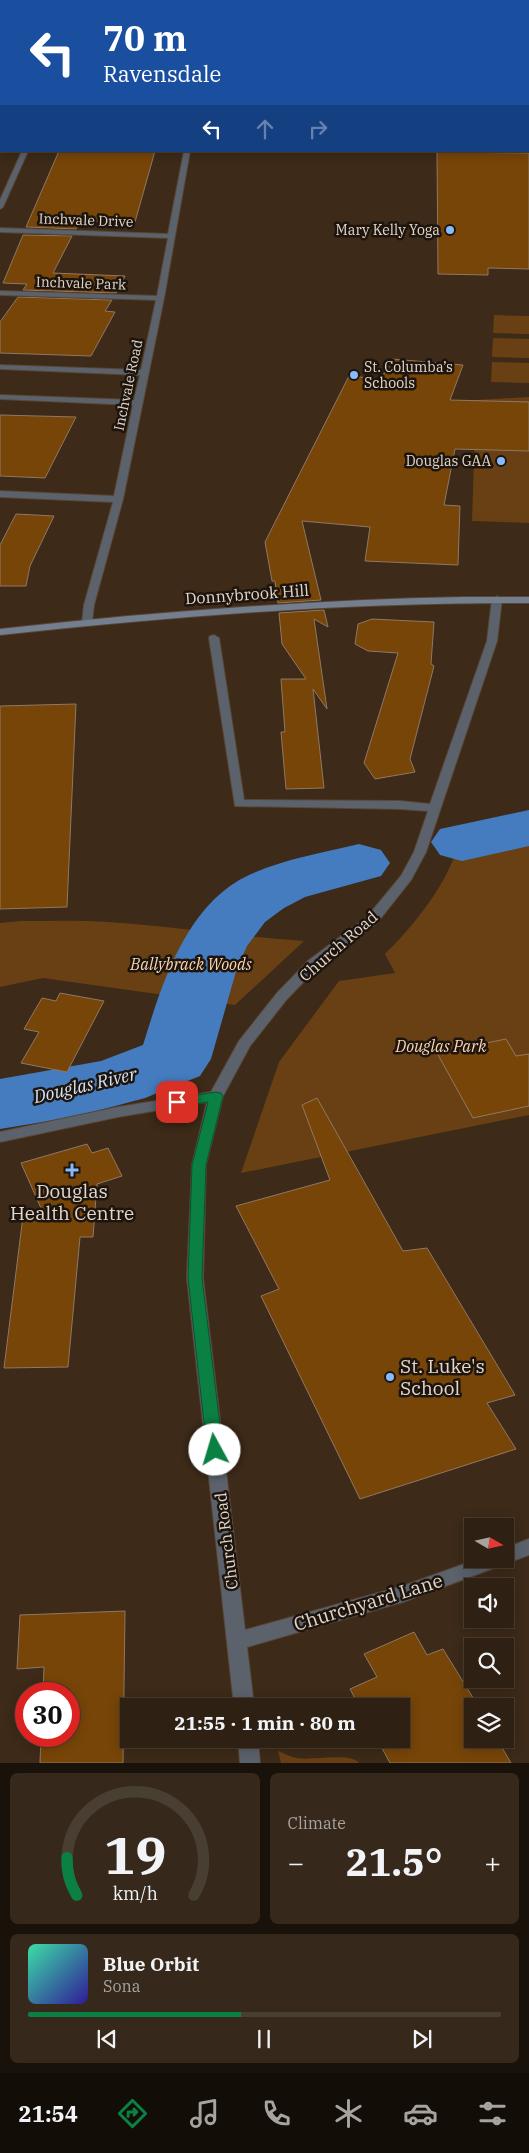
<!DOCTYPE html>
<html lang="en">
<head>
<meta charset="utf-8">
<style>
  :root { --surface:#2e2012; --page:#36281b; --text:#f1f3f6; --muted:#a7a39f; --line:#493e32; --accent:#0b8043 }
  body { margin:0; font-family:"IBM Plex Serif",serif; background:var(--page); color:var(--text); height:100vh; display:flex; flex-direction:column; font-size:19px; white-space:nowrap }
  * { box-sizing:border-box; margin:0 }
  p { font-size:16px; color:var(--muted) }
  .icon { flex:none; width:28px; height:28px; fill:none; stroke:currentColor; stroke-width:2; stroke-linecap:round; stroke-linejoin:round }
  .map { position:relative; height:1763px; overflow:hidden }
  .details { display:flex; flex-direction:column; gap:10px; padding:10px; background:#19120a; flex:1 }
  .details>* { flex:none }
  .top-card { position:absolute; left:0px; top:0px; width:530px; height:152px; box-shadow:0 2px 12px #0003,0 0 0 1px var(--line); background:#1a4fa0; color:#fff; overflow:hidden }
  .needle { width:32px; rotate:99deg }
  .tools { position:absolute; left:464px; top:1518px; display:grid; gap:10px }
  .tools a { display:grid; place-items:center; width:50px; height:50px; border-radius:0px; background:var(--surface); box-shadow:0 2px 12px #0003,0 0 0 1px var(--line); font-size:25px }
  .speed { position:absolute; left:15px; top:1682px; display:flex; gap:10px; font-size:25px; font-weight:700; text-align:center }
  .speed>* { display:grid; place-content:center; width:65px; height:65px; border-radius:50%; background:var(--surface); box-shadow:0 2px 12px #0003,0 0 0 1px var(--line); line-height:1 }
  .speed .limit { border:8px solid #d22; background:#fff; color:#111 }
  .pin { position:absolute; display:grid; place-items:center; width:42px; height:42px; color:#fff; margin:-21px; border-radius:10px; box-shadow:0 2px 8px #0006 }
  .me { position:absolute; width:55px; margin:-28px; rotate:354deg; stroke-linejoin:round; filter:drop-shadow(0 0 4px #0008) }
  .turn { display:flex; align-items:center; gap:18px; height:105px; padding:0 20px; font-size:22px }
  .turn .icon { width:65px; height:65px; stroke-width:2.5 }
  .turn b { display:block; font-size:35px; line-height:42px }
  .lanes { display:flex; align-items:center; height:48px; padding:0 20px; background:#0003; justify-content:center; gap:25px; direction:ltr }
  .lanes .off { opacity:.35 }
  .big { font-size:38px; font-weight:700; line-height:1.1 }
  .details .card { flex:1; display:flex; flex-direction:column; justify-content:center; gap:8px; min-width:0; padding:0 18px; border-radius:8px; background:var(--page) }
  .details .dial { align-items:center; gap:0 }
  .dial svg { height:130px; overflow:visible; fill:none; stroke:var(--line); stroke-width:7; stroke-linecap:round; text-anchor:middle }
  .dial text { fill:var(--text); stroke:none }
  .song { display:flex; align-items:center; gap:15px }
  .cover { width:60px; height:60px; border-radius:8px; background:linear-gradient(135deg,hsl(160 70% 55%),hsl(250 70% 35%)) }
  .played { height:5px; border-radius:2px; background:linear-gradient(90deg,var(--accent) 45%,var(--line) 45%) }
  .keys { display:flex; justify-content:space-around; direction:ltr }
  .heat { display:flex; justify-content:space-between; align-items:center; font-size:28px; direction:ltr }
  .details .tiles { flex:1; display:grid; gap:10px; grid-template-columns:1fr 1fr }
  .card:last-child { grid-column:span 2 }
  .trip { position:absolute; left:120px; top:1698px; width:290px; height:50px; border-radius:0px; background:var(--surface); box-shadow:0 2px 12px #0003,0 0 0 1px var(--line); font-weight:700; line-height:50px; text-align:center }
  .menu { display:flex; height:80px; justify-content:space-around; align-items:center; background:#120d07; color:var(--muted) }
  .menu .icon { width:35px; height:35px }
  .menu .current { color:var(--accent) }
  .menu b { font-size:22px; color:var(--text) }
  .map>svg:first-child { display:block }
</style>
</head>
<body>
<div class="map">
<svg width="529" height="1763" viewBox="0 0 529 1763">
  <rect width="100%" height="100%" fill="#3d2a18"/>
  <path fill="#694014" d="M355 0H529V72V1H353Z
    M494 315 529 316V334L493 333Z
    M493 338 529 339V358L492 357Z
    M492 362 529 363V383L491 382Z
    M529 397V523L472 521 476 400Z
    M529 831V1115L241 1173 279 1062 339 981 395 973 385 954C416 923 444 888 458 847L488 838Z
    M20 921C49 921 78 920 107 922 173 926 238 937 304 941L235 1005 43 978 0 987V923Z
    M278 1751C284 1753 290 1757 297 1758 312 1761 350 1752 359 1763H281Z"/>
  <g fill="none" stroke-linecap="round" stroke-linejoin="round">
    <path fill="#457cc0" fill-rule="evenodd" d="M529 810V846L462 861 440 855 431 842 440 829Z
      M359 844 381 850 390 863 381 876 305 897 284 908 265 922 247 946 237 968 211 1059 200 1076 145 1098 119 1105 73 1117 0 1129V1079L101 1061 143 1045C162 984 186 904 249 875 283 859 323 853 359 844Z"/>
  </g>
  <path fill="#774508" stroke="#8f7864" d="M59 151H155L135 222 80 221 76 229 26 227Z
    M437 152 529 153V269L488 268V275L438 274Z
    M23 235 72 236 53 273 125 276 116 293 23 290 27 284 3 283Z
    M18 297 112 300 105 311 115 312 91 356 0 353V322Z
    M392 359 463 365 450 400 529 402V451L455 449 444 505 460 506 458 565 365 561 370 527 302 521 321 600 278 603 275 581H272L265 542 349 376 381 379Z
    M0 415 76 417 45 478 0 476Z
    M16 514 54 516 30 566 26 586H0V545Z
    M324 610 328 627 314 619 327 709 313 689 324 788 286 789 281 732H285L281 679H306L282 644 279 613Z
    M372 619 434 622 431 664 434 666 410 759 415 772 375 779 364 763 398 653 368 651 355 644 358 624Z
    M76 704 67 907 0 909V706Z
    M60 993 104 1001 67 1072 21 1063 39 1032 24 1029 42 998 56 1001Z
    M506 1039 516 1056 529 1054V1106L473 1118 437 1053Z
    M317 1098 403 1251 427 1248 515 1395 487 1403 516 1449 360 1499 261 1296 279 1289 236 1206 330 1180 302 1105Z
    M87 1144 92 1153 108 1148 122 1176 97 1184 93 1237H80L68 1367 4 1368 23 1216 44 1215 21 1163Z
    M125 1611 123 1763H40L41 1736H69V1694H43L44 1667 17 1669 20 1615Z
    M414 1632 427 1655 443 1649 478 1706H472V1739H497L511 1763H390L377 1739H401V1706H359L350 1689 377 1677 364 1654Z"/>
  <g fill="none" stroke-linecap="round" stroke-linejoin="round">
    <g stroke="#584635" stroke-width="2">
      <path id="minor" d="M156 0H160V1H156Z
        M250 0H255V1H251Z
        M0 1H3L0 5Z
        M0 45 1 46V48L0 49Z
        M0 75H1V79H0Z
        M22 151H28L3 207 0 209V200Z
        M184 151H190L164 298 123 499 94 605 92 622 87 625 82 622 84 605 113 502 0 497V491L114 496 133 405 0 399V395L134 400 140 375 0 369V365L141 370 156 300 0 295V291L157 296 168 238 0 232V228L168 234Z
        M497 596 502 599 497 641 426 852 411 880 377 923 319 966 287 999 250 1046 223 1096 206 1165 203 1278 245 1630 403 1586 478 1559H505V1548L529 1539V1555L403 1602 247 1647 254 1706H234L187 1278 192 1165 207 1102 118 1117 0 1142V1132L118 1107 211 1092 239 1041 277 993 309 960 367 917 401 876 414 852 428 811 400 809 235 806 209 638 210 636 214 635 219 638 244 800 400 801 430 804 487 641 492 599Z
        M238 1739H258L260 1763H240Z"/>
    </g>
    <g stroke="#584635" stroke-width="2">
      <path id="secondary" d="M463 597H529V603C352 602 176 616 0 635V629C154 612 308 600 463 597Z"/>
    </g>
    <use href="#minor" fill="#5b626c" fill-rule="evenodd"/>
    <use href="#secondary" fill="#737f8f" fill-rule="evenodd"/>
  </g>
  <path fill="#0b8043" stroke="#07532c" d="M216 1092 221 1093 223 1096 206 1165 202 1278 223 1450 220 1454 215 1456 209 1454 207 1450 188 1278 192 1165 208 1102 177 1107 172 1106 170 1102 172 1099 177 1098Z"/>
  <g fill="#87bbfc" stroke="#1d150d" stroke-width="2">
    <circle cx="450" cy="230" r="5"/>
    <circle cx="354" cy="375" r="5"/>
    <circle cx="501" cy="461" r="5"/>
    <path d="M69.5 1162.5h5v5h5v5h-5v5h-5v-5h-5v-5h5z"/>
    <circle cx="390" cy="1377" r="5"/>
  </g>
  <g text-anchor="middle" dominant-baseline="central" stroke-width="5" stroke-linejoin="round" paint-order="stroke">
    <g font-size="14" fill="#e3d6cb" stroke="#1d150d">
      <text transform="translate(86 220) rotate(2)">Inchvale Drive</text>
      <text transform="translate(81 283) rotate(2)">Inchvale Park</text>
      <text transform="translate(128 385) rotate(-78)">Inchvale Road</text>
    </g>
    <g font-size="14" fill="#e3d6cb" stroke="#1d150d" text-anchor="end">
      <text x="440" y="230">Mary Kelly Yoga</text>
      <text x="364" y="367" text-anchor="start">St. Columba’s<tspan x="364" dy="16">Schools</tspan></text>
      <text x="491" y="461">Douglas GAA</text>
    </g>
    <g font-size="16" fill="#e3d6cb" stroke="#1d150d">
      <text transform="translate(247 594) rotate(-4)">Donnybrook Hill</text>
      <text transform="translate(338 946) rotate(-41)">Church Road</text>
      <text transform="translate(226 1541) rotate(-97)">Church Road</text>
    </g>
    <g font-size="16" font-style="italic" fill="#f9d4b3" stroke="#1d150d">
      <text x="191" y="964">Ballybrack Woods</text>
      <text x="441" y="1046">Douglas Park</text>
    </g>
    <g font-size="18" font-style="italic" fill="#d4e3f6" stroke="#1d150d">
      <text transform="translate(85 1085) rotate(-13)">Douglas River</text>
    </g>
    <g font-size="19" fill="#e3d6cb" stroke="#1d150d">
      <text x="72" y="1191">Douglas<tspan x="72" dy="22">Health Centre</tspan></text>
      <text x="400" y="1366" text-anchor="start">St. Luke's<tspan x="400" dy="22">School</tspan></text>
    </g>
    <g font-size="19" fill="#e3d6cb" stroke="#1d150d">
      <text transform="translate(368 1602) rotate(-17)">Churchyard Lane</text>
    </g>
  </g>
</svg>
<div class="tools">
<a><svg class="needle" viewBox="-14 -14 28 28"><path d="M0-13l5 13h-10z" fill="#e53935"/><path d="M0 13l5-13h-10z" fill="#a7a39f"/></svg></a>
<a><svg class="icon" aria-label="sound" viewBox="0 0 24 24"><path d="M4 9h4l5-4v14l-5-4H4zM17 9q2 3 0 6"/></svg></a>
<a><svg class="icon" aria-label="search" viewBox="0 0 24 24"><circle cx="10" cy="10" r="6"/><path d="M15 15l6 6"/></svg></a>
<a><svg class="icon" aria-label="layers" viewBox="0 0 24 24"><path d="M12 4l9 5-9 5-9-5zM3 14l9 5 9-5"/></svg></a>
</div>
<div class="speed"><div class="limit">30</div></div>
<div class="pin" style="left:177px;top:1102px;background:#d93025"><svg class="icon" aria-label="arrive" viewBox="0 0 24 24"><path d="M6 21V4h12l-3 4 3 4H6"/></svg></div>
<svg class="me" style="left:215px;top:1450px" viewBox="-20 -20 40 40"><circle r="19" fill="#fff"/><path d="M0-13L10 11 0 6-10 11z" fill="#0b8043"/></svg>
<div class="trip">21:55 · 1 min · 80 m</div>
<div class="top-card">
<div class="turn"><svg class="icon" aria-label="left" viewBox="0 0 24 24"><path d="M17 20v-9H6M10 6l-5 5 5 5"/></svg><div><b>70 m</b>Ravensdale</div></div>
<div class="lanes"><svg class="icon" aria-label="left" viewBox="0 0 24 24"><path d="M17 20v-9H6M10 6l-5 5 5 5"/></svg><svg class="icon off" aria-label="ahead" viewBox="0 0 24 24"><path d="M12 20V5M6 11l6-6 6 6"/></svg><svg class="icon off" aria-label="right" viewBox="0 0 24 24"><path d="M7 20v-9h11M14 6l5 5-5 5"/></svg></div>
</div>
</div>
<section class="details">
<div class="tiles">
<div class="card dial"><svg viewBox="0 0 100 80">
<path d="M14 69A42 42 0 1 1 86 69"/>
<path d="M14 69A42 42 0 0 1 8 46" stroke="#0b8043"/>
<text x="50" y="56" font-size="32" font-weight="700">19</text>
<text x="50" y="72" font-size="11">km/h</text>
</svg></div>
<div class="card"><p>Climate</p>
<div class="heat"><a>−</a><b class="big">21.5°</b><a>+</a></div>
</div>
<div class="card">
<div class="song"><i class="cover"></i><div><b>Blue Orbit</b><p>Sona</p></div></div>
<div class="played"></div>
<div class="keys"><svg class="icon" aria-label="previous" viewBox="0 0 24 24"><path d="M18 5L8 12l10 7zM5 5v14"/></svg><svg class="icon" aria-label="pause" viewBox="0 0 24 24"><path d="M8 5v14M16 5v14"/></svg><svg class="icon" aria-label="next" viewBox="0 0 24 24"><path d="M6 5l10 7-10 7zM19 5v14"/></svg></div>
</div>
</div>
</section>
<nav class="menu">
<b>21:54</b>
<svg class="icon current" aria-label="directions" viewBox="0 0 24 24"><path d="M12 3l9 9-9 9-9-9zM9 14v-3h6M13 9l2 2-2 2"/></svg>
<svg class="icon" aria-label="music" viewBox="0 0 24 24"><path d="M9 18V5l10-2v13"/><circle cx="6" cy="18" r="3"/><circle cx="16" cy="16" r="3"/></svg>
<svg class="icon" aria-label="phone" viewBox="0 0 24 24"><path d="M5 4h4l2 5-3 2q2 4 5 5l2-3 5 2v4C11 20 4 13 5 4z"/></svg>
<svg class="icon" aria-label="climate" viewBox="0 0 24 24"><path d="M12 3v18M4 7l16 10M4 17L20 7"/></svg>
<svg class="icon" aria-label="car" viewBox="0 0 24 24"><path d="M5 17H2v-5l4-1 3-4h7l3 4 3 1v5h-3M9 17h6M6 11h13"/><circle cx="7" cy="17" r="2"/><circle cx="17" cy="17" r="2"/></svg>
<svg class="icon" aria-label="filters" viewBox="0 0 24 24"><path d="M4 7h16M4 17h16"/><circle cx="9" cy="7" r="2"/><circle cx="15" cy="17" r="2"/></svg>
</nav>
</body>
</html>
